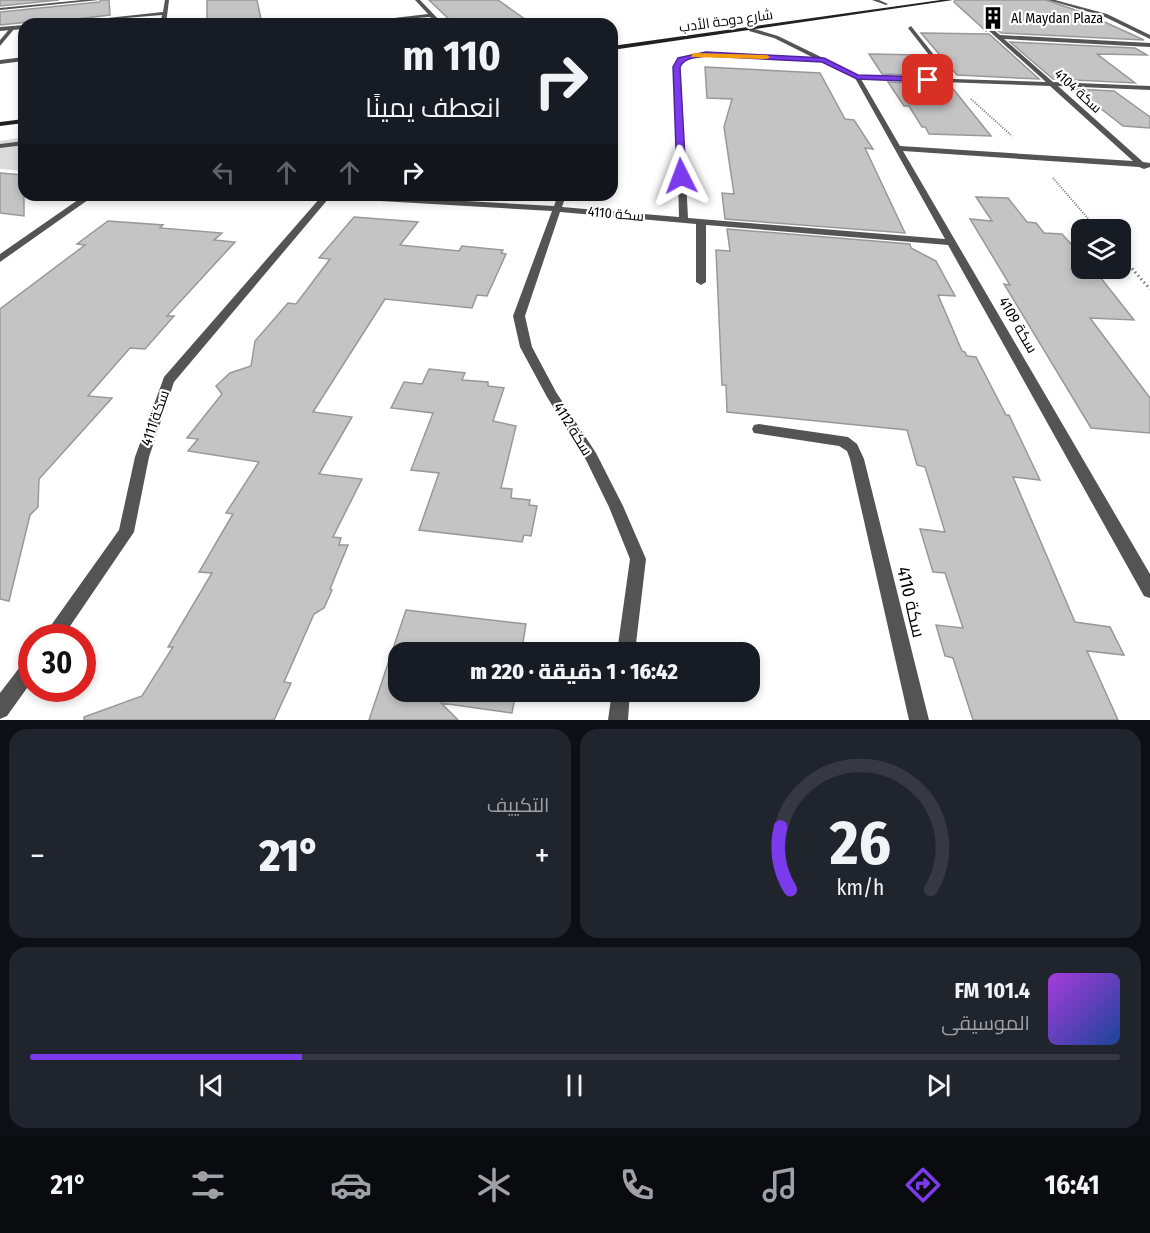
<!DOCTYPE html>
<html lang="ar">
<head>
<meta charset="utf-8">
<style>
  :root { --surface:#171b24; --page:#20242c; --text:#f1f3f6; --muted:#9ea1a6; --line:#363941; --accent:#7c3aed }
  body { margin:0; font-family:"Fira Sans Condensed",Cairo,sans-serif; background:var(--page); color:var(--text); direction:rtl; height:100vh; display:flex; flex-direction:column; font-size:22px; white-space:nowrap }
  * { box-sizing:border-box; margin:0 }
  p { font-size:20px; color:var(--muted) }
  .icon { flex:none; width:33px; height:33px; fill:none; stroke:currentColor; stroke-width:2; stroke-linecap:round; stroke-linejoin:round }
  .map { position:relative; height:720px; overflow:hidden; direction:ltr }
  .drawer { display:flex; flex-direction:column; gap:9px; padding:9px; background:#0d0f14; flex:1 }
  .drawer>* { flex:none }
  .hud { position:absolute; left:18px; top:18px; width:600px; height:183px; border-radius:18px; box-shadow:0 3px 9px #0003; direction:rtl; background:#171b24; color:var(--text); overflow:hidden }
  .buttons { position:absolute; left:1071px; top:219px; display:grid; gap:12px }
  .buttons a { display:grid; place-items:center; width:60px; height:60px; border-radius:12px; background:var(--surface); box-shadow:0 3px 9px #0003; font-size:30px }
  .speed { position:absolute; left:18px; top:624px; display:flex; gap:12px; font-size:30px; font-weight:700; text-align:center }
  .speed>* { display:grid; place-content:center; width:78px; height:78px; border-radius:50%; background:var(--surface); box-shadow:0 3px 9px #0003; line-height:1 }
  .speed .limit { border:9px solid #d22; background:#fff; color:#111 }
  .pin { position:absolute; display:grid; place-items:center; width:51px; height:51px; color:#fff; margin:-26px; border-radius:12px; box-shadow:0 3px 9px #0006 }
  .me { position:absolute; width:66px; margin:-33px; rotate:357deg; stroke-linejoin:round; filter:drop-shadow(0 0 4px #0008) }
  .turn { display:flex; align-items:center; gap:21px; height:126px; padding:0 18px; font-size:27px }
  .turn .icon { width:78px; height:78px; stroke-width:2.5 }
  .turn b { display:block; font-size:42px; line-height:51px }
  .lanes { display:flex; align-items:center; height:57px; padding:0 18px; background:#0003; justify-content:center; gap:30px; direction:ltr }
  .lanes .off { opacity:.35 }
  .big { font-size:45px; font-weight:800; line-height:1.1 }
  .drawer .card { flex:1; display:flex; flex-direction:column; justify-content:center; gap:9px; min-width:0; padding:0 21px; border-radius:18px; background:var(--page) }
  .drawer .dial { align-items:center; gap:0 }
  .dial svg { height:156px; overflow:visible; fill:none; stroke:var(--line); stroke-width:7; stroke-linecap:round; text-anchor:middle }
  .dial text { fill:var(--text); stroke:none }
  .song { display:flex; align-items:center; gap:18px }
  .cover { width:72px; height:72px; border-radius:9px; background:linear-gradient(135deg,hsl(280 70% 55%),hsl(220 70% 35%)) }
  .played { height:6px; border-radius:3px; background:linear-gradient(90deg,var(--accent) 25%,var(--line) 25%) }
  .keys { display:flex; justify-content:space-around; direction:ltr }
  .heat { display:flex; justify-content:space-between; align-items:center; font-size:33px; direction:ltr }
  .drawer .tiles { flex:1; display:grid; gap:9px; grid-template-columns:1fr 1fr }
  .card:last-child { grid-column:span 2 }
  .trip { position:absolute; left:388px; top:642px; width:372px; height:60px; border-radius:18px; background:var(--surface); box-shadow:0 3px 9px #0003; font-weight:800; line-height:60px; text-align:center; direction:rtl }
  .tabs { display:flex; height:96px; justify-content:space-around; align-items:center; background:#090b0e; color:var(--muted) }
  .tabs .icon { width:42px; height:42px }
  .tabs .active { color:var(--accent) }
  .tabs b { font-size:27px; color:var(--text) }
  .map>svg:first-child { display:block }
</style>
</head>
<body>
<div class="map">
<svg width="1150" height="720" viewBox="0 0 1150 720">
  <rect width="100%" height="100%" fill="#fff"/>
  <path fill="#dbdbdb" d="M24 137V171L0 169V141Z"/>
  <path fill="#c4c4c4" stroke="#989898" stroke-width="1.5" d="M0 0H59L0 6Z
    M101 0H109L110 15 52 22 50 24H37L39 21 0 25V12L99 2Z
    M207 0H257L262 24H207Z
    M429 0H498L532 24H454Z
    M955 0H1046L1087 14 1144 40 1001 33 990 25 986 31 954 2Z
    M921 33 989 34 1039 79 957 75Z
    M1010 42 1135 48 1147 55 1097 54 1135 83 1053 79Z
    M869 54 924 55 942 76 882 74Z
    M705 67 820 73 845 119 854 120 873 149 865 148 905 233 725 219 722 193 734 194 724 127 732 99 707 98Z
    M888 82 950 85 991 136 929 134 925 127H922L909 106H904Z
    M1076 89 1114 91 1150 117V128L1123 126Z
    M0 173 24 175V216L0 213Z
    M976 197 1008 198 1027 222 1036 223 1044 233 1062 234 1082 256V268H1093L1134 320 1090 318 1150 398V433L1091 428 1004 284 1010 285 970 219 992 221Z
    M354 217 418 222 400 245 459 251 462 246 503 250 501 253 506 254 487 296 477 295 472 308 385 299 313 412 352 417 319 474 362 479 333 537 341 538 339 545H348L330 589 332 590 324 608 314 614 284 682 291 683 274 720H84V717L142 696 173 647H168L212 573 199 572 233 514 226 513 259 462 188 451 198 439 187 438 222 394 216 386 230 373 251 366 255 341 288 303 296 304 330 259 319 258Z
    M108 221 163 225 160 228 222 233 214 240 235 242 167 316H174L145 349 130 348 88 396 112 398 39 479 38 507 30 515 9 601 0 599V309L85 245 77 244Z
    M727 229 910 244 911 248 936 261 955 296 938 295 962 351 965 352 967 356 976 357 1006 415H1009L1040 480 1013 477 1075 622 1110 627 1124 655 1087 651 1118 720H973L953 658 945 656 936 625 963 628 945 573 933 572 920 529 945 532 925 467 917 465 907 430 727 412 726 385H722L716 250 730 251Z
    M429 369 465 373 462 380 488 382V386L504 388 493 421 516 426 501 488 512 489 511 498 530 500 529 505 537 506 531 536 524 535 522 542 419 530 439 473 411 470 433 413 391 408 404 382 422 384Z
    M406 610 526 624 522 649H524V652H399V692H516L512 713 441 703 458 720H369Z"/>
  <g fill="none" stroke-linecap="round" stroke-linejoin="round">
    <path stroke="#767676" stroke-width="2" stroke-dasharray="1 1.5" stroke-linecap="butt" d="M971 99 1012 136
      M1053 178 1098 230"/>
    <path stroke="#767676" stroke-width="3" stroke-dasharray="1.5 3" stroke-linecap="butt" d="M1120 255 1150 289"/>
    <path fill="#545454" fill-rule="evenodd" d="M12 26 15 28 0 46V40Z"/>
    <path fill="#545454" fill-rule="evenodd" d="M82 0H99L0 10V8Z
      M165 0H169L166 24H160L162 15 52 24 163 12Z
      M415 0H420L443 24H437L430 17 343 24 428 14Z
      M872 0H879L888 4 886 5Z
      M1048 0H1055L1107 14 1150 35V39L1103 16Z
      M24 25V29L0 31V27Z
      M911 26 953 79 1046 82 988 30 990 27 1000 35 1150 43V47L1004 39 1053 82 1150 86V90L1058 86 1143 162 1150 163V167L1144 169 1139 167 903 151 1150 574V598L1144 596 948 245 706 225V282L701 285 696 282V224L560 212 525 316 532 347 556 392 596 453 623 506 646 559 635 652H617L630 559 609 507 586 460 547 397 520 347 513 316 552 211 329 198 174 382 149 457 134 532 62 638H42L119 530 135 457 164 377 320 198 311 195H360L554 206 558 195H566L562 207 679 217 675 62 689 55 706 52 814 58 774 38 749 31 751 28 778 36 858 75 947 78 908 28ZM706 56 819 61 855 78 945 239 688 218 680 64 692 58ZM861 79 1050 86 1133 161 900 146Z
      M24 57V61L0 64V60Z
      M24 141V145L0 148V144Z
      M85 195H95L0 262V254Z
      M759 424 848 437 857 444 864 459 929 720H909L850 459 847 451 839 446 754 433 752 429 754 425Z
      M32 656V681L7 716 0 719V693L26 659Z
      M612 692H630L628 720H608Z"/>
    <path fill="#212121" fill-rule="evenodd" d="M941 0H953L612 50V46Z
      M24 119V123L0 126V122Z"/>
  </g>
  <path fill="#7c3aed" stroke="#51269a" stroke-width="1.5" d="M706 52 824 58 858 75 928 77 931 80 928 82 857 79 822 62 706 56C695 58 685 57 680 67L686 176 681 179 677 176 673 67 678 58Z"/>
  <path fill="#f59e0b" d="M693 53 767 55 770 57 767 59 691 57Z"/>
  <defs>
    <g id="building-bare" transform="scale(1.8)"><path d="M-4-6H4V6H1V3H-1V6H-4ZM-2.5-4.3h1.7v1.8h-1.7ZM.8-4.3h1.7v1.8H.8ZM-2.5-1h1.7V.8h-1.7ZM.8-1h1.7V.8H.8Z" fill="#000" stroke="#fff" stroke-width="2.5" paint-order="stroke"/></g>
  </defs>
  <g fill-rule="evenodd">
    <use href="#building-bare" x="993" y="18"/>
  </g>
  <g text-anchor="middle" dominant-baseline="central" stroke-width="4.5" stroke-linejoin="round" paint-order="stroke">
    <g font-size="14" fill="#000" stroke="#fff" text-anchor="start">
      <text x="1011" y="18">Al Maydan Plaza</text>
    </g>
    <g font-size="14" fill="#000" stroke="#fff">
      <text transform="translate(726 21) rotate(-8)">شارع دوحة الأدب</text>
      <text transform="translate(1078 91) rotate(42)">سكة 4104</text>
      <text transform="translate(616 214) rotate(5)">سكة 4110</text>
    </g>
    <g font-size="15" fill="#000" stroke="#fff">
      <text transform="translate(1018 325) rotate(60)">سكة 4109</text>
      <text transform="translate(155 418) rotate(-71)">سكة 4111</text>
      <text transform="translate(573 429) rotate(58)">سكة 4112</text>
    </g>
    <g font-size="18" fill="#000" stroke="#fff">
      <text transform="translate(911 602) rotate(77)">سكة 4110</text>
    </g>
  </g>
</svg>
<div class="buttons">
<a><svg class="icon" aria-label="layers" viewBox="0 0 24 24"><path d="M12 4l9 5-9 5-9-5zM3 14l9 5 9-5"/></svg></a>
</div>
<div class="speed"><div class="limit">30</div></div>
<div class="pin" style="left:928px;top:80px;background:#d93025"><svg class="icon" aria-label="arrive" viewBox="0 0 24 24"><path d="M6 21V4h12l-3 4 3 4H6"/></svg></div>
<svg class="me" style="left:681px;top:176px" viewBox="-20 -20 40 40"><path d="M0-17L14 15 0 8-14 15z" fill="#7c3aed" stroke="#fff" stroke-width="4"/></svg>
<div class="trip">16:42 · 1 دقيقة · 220 m</div>
<div class="hud">
<div class="turn"><svg class="icon" aria-label="right" viewBox="0 0 24 24"><path d="M7 20v-9h11M14 6l5 5-5 5"/></svg><div><b>110 m</b>انعطف يمينًا</div></div>
<div class="lanes"><svg class="icon off" aria-label="left" viewBox="0 0 24 24"><path d="M17 20v-9H6M10 6l-5 5 5 5"/></svg><svg class="icon off" aria-label="ahead" viewBox="0 0 24 24"><path d="M12 20V5M6 11l6-6 6 6"/></svg><svg class="icon off" aria-label="ahead" viewBox="0 0 24 24"><path d="M12 20V5M6 11l6-6 6 6"/></svg><svg class="icon" aria-label="right" viewBox="0 0 24 24"><path d="M7 20v-9h11M14 6l5 5-5 5"/></svg></div>
</div>
</div>
<section class="drawer">
<div class="tiles">
<div class="card dial"><svg viewBox="0 0 100 80">
<path d="M14 69A42 42 0 1 1 86 69"/>
<path d="M14 69A42 42 0 0 1 9 37" stroke="#7c3aed"/>
<text x="50" y="56" font-size="32" font-weight="700">26</text>
<text x="50" y="72" font-size="11">km/h</text>
</svg></div>
<div class="card"><p>التكييف</p>
<div class="heat"><a>−</a><b class="big">21°</b><a>+</a></div>
</div>
<div class="card">
<div class="song"><i class="cover"></i><div><b>101.4 FM</b><p>الموسيقى</p></div></div>
<div class="played"></div>
<div class="keys"><svg class="icon" aria-label="previous" viewBox="0 0 24 24"><path d="M18 5L8 12l10 7zM5 5v14"/></svg><svg class="icon" aria-label="pause" viewBox="0 0 24 24"><path d="M8 5v14M16 5v14"/></svg><svg class="icon" aria-label="next" viewBox="0 0 24 24"><path d="M6 5l10 7-10 7zM19 5v14"/></svg></div>
</div>
</div>
</section>
<nav class="tabs">
<b>16:41</b>
<svg class="icon active" aria-label="directions" viewBox="0 0 24 24"><path d="M12 3l9 9-9 9-9-9zM9 14v-3h6M13 9l2 2-2 2"/></svg>
<svg class="icon" aria-label="music" viewBox="0 0 24 24"><path d="M9 18V5l10-2v13"/><circle cx="6" cy="18" r="3"/><circle cx="16" cy="16" r="3"/></svg>
<svg class="icon" aria-label="phone" viewBox="0 0 24 24"><path d="M5 4h4l2 5-3 2q2 4 5 5l2-3 5 2v4C11 20 4 13 5 4z"/></svg>
<svg class="icon" aria-label="climate" viewBox="0 0 24 24"><path d="M12 3v18M4 7l16 10M4 17L20 7"/></svg>
<svg class="icon" aria-label="car" viewBox="0 0 24 24"><path d="M5 17H2v-5l4-1 3-4h7l3 4 3 1v5h-3M9 17h6M6 11h13"/><circle cx="7" cy="17" r="2"/><circle cx="17" cy="17" r="2"/></svg>
<svg class="icon" aria-label="filters" viewBox="0 0 24 24"><path d="M4 7h16M4 17h16"/><circle cx="9" cy="7" r="2"/><circle cx="15" cy="17" r="2"/></svg>
<b>21°</b>
</nav>
</body>
</html>
